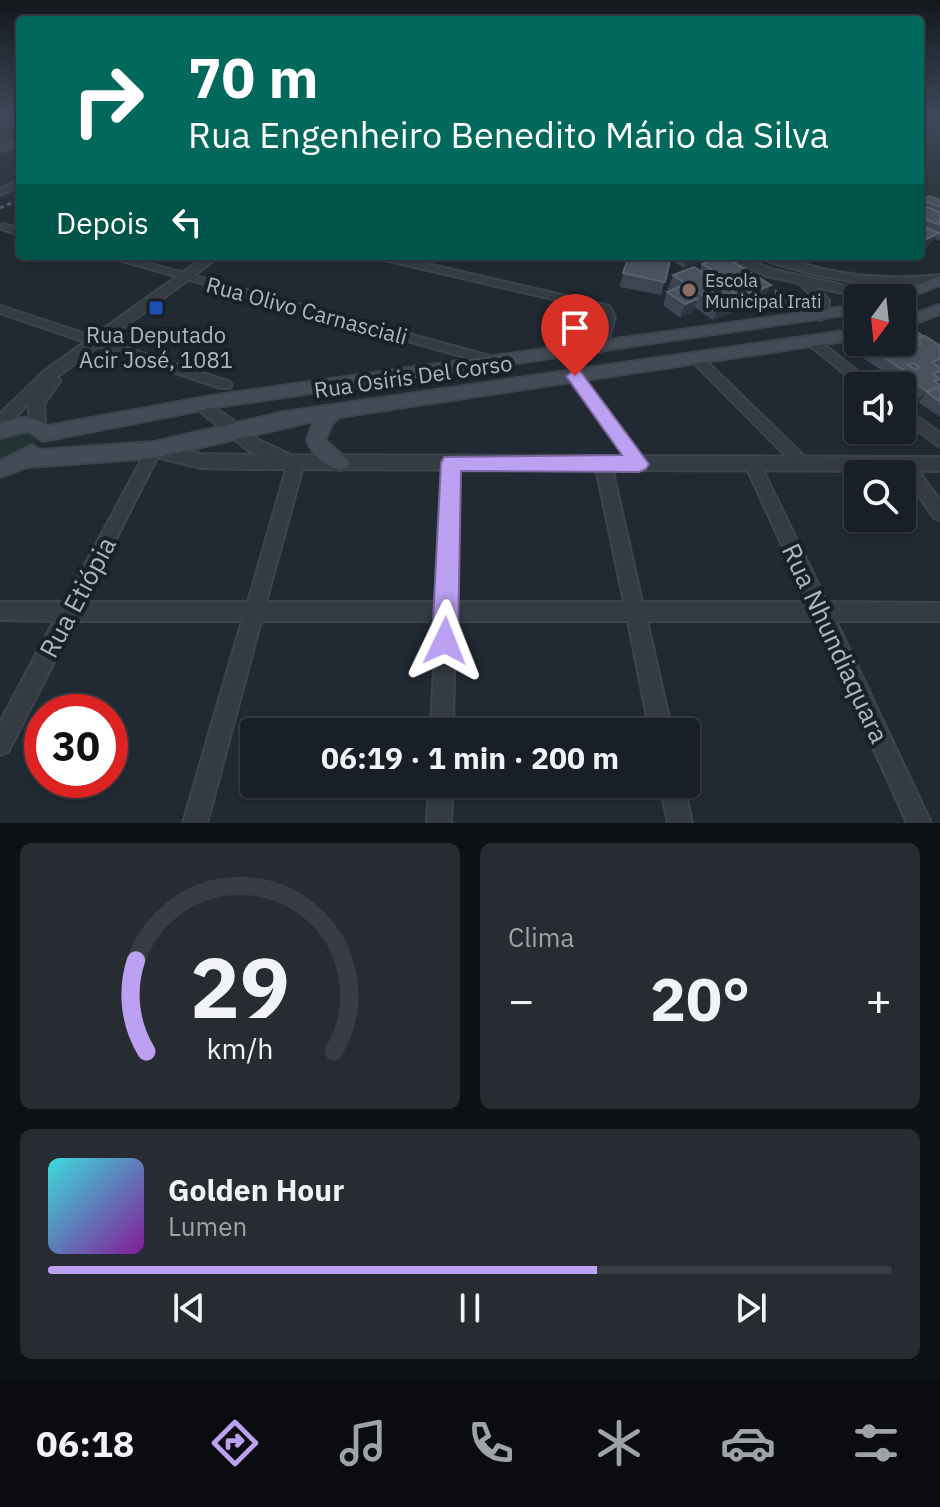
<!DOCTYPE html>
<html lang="pt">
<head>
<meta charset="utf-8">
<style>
  :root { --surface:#191f26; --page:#262c32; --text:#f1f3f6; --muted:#9fa2a7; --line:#373d43; --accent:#bca0f2 }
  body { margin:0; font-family:"IBM Plex Sans",sans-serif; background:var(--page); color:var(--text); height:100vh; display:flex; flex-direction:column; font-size:30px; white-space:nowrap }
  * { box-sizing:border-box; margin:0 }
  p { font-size:26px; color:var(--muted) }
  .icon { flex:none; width:44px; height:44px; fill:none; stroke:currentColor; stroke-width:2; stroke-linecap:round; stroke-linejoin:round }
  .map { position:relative; height:823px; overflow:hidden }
  .side { display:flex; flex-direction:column; gap:20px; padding:20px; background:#0e1115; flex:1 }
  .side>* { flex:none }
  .top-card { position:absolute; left:16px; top:16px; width:908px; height:244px; border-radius:8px; box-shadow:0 2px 6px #0004,0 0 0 2px var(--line); background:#00695c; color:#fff; overflow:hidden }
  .needle { width:52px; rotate:195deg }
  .tools { position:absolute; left:844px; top:284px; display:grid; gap:16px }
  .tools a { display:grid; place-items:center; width:72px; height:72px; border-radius:8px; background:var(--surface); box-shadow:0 2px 6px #0004,0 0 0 2px var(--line); font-size:40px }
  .speed { position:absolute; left:24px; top:694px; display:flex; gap:16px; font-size:40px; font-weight:700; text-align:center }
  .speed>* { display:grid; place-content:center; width:104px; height:104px; border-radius:50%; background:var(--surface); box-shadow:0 2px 6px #0004,0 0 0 2px var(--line); line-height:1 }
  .speed .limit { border:12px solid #d22; background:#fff; color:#111 }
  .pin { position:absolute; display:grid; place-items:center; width:68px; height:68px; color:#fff; margin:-82px -34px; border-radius:50% 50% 50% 0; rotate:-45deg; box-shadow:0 0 8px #0007 }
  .pin .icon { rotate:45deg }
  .me { position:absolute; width:88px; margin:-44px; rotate:2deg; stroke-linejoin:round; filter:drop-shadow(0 0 6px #0008) }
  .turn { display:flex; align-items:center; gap:28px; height:168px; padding:0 40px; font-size:36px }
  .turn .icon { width:104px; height:104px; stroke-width:2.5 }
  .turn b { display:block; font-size:56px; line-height:68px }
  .then { display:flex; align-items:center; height:76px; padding:0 40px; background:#0003; gap:16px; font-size:30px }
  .big { font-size:60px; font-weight:700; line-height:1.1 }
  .side .card { flex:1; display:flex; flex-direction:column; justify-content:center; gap:12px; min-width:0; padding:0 28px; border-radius:12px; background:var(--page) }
  .side .dial { align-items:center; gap:0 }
  .dial svg { height:208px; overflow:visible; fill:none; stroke:var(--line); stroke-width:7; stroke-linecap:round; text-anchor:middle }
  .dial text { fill:var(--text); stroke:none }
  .song { display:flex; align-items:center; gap:24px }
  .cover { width:96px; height:96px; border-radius:12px; background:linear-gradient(135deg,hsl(180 70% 55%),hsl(290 70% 35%)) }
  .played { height:8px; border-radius:4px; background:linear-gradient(90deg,var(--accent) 65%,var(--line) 65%) }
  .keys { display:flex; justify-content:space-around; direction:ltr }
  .heat { display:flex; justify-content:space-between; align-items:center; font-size:44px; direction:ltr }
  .side .tiles { flex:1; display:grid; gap:20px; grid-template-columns:1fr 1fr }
  .card:last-child { grid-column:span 2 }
  .trip { position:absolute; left:240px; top:718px; width:460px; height:80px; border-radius:8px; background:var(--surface); box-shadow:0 2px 6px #0004,0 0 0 2px var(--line); font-weight:700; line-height:80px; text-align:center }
  .menu { display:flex; height:128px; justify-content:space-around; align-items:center; background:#0a0c0f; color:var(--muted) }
  .menu .icon { width:56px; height:56px }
  .menu .selected { color:var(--accent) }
  .menu b { font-size:36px; color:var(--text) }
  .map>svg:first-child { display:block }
</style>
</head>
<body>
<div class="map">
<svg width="940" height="823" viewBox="0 0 940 823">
  <rect width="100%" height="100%" fill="#212932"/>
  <path fill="#233233" d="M920 114H940V200L920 192Z
    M22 427 38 435C35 453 15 458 0 466V433Z"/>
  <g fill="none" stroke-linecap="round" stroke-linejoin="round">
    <g stroke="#3d444d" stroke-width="4">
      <path id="minor" d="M20 140V144L0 151V146Z
        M20 180V186L0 195V189Z
        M4 224 20 229V235L1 229V225Z
        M104 256H121L497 358 503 362 497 366Z
        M375 256H393L609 306 615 317 606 348 600 352 594 348 603 317 600 310 380 259Z
        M0 306 230 382 232 385 230 388H220L0 313Z
        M812 337 816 338 876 386H860L808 344 806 341Z
        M696 354 700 355 808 460 811 464 808 468 803 470 798 468 692 361 690 358Z
        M575 371 580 373 644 460 647 464 644 468 639 470 634 468 570 379 568 376Z
        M902 406 940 433V447L902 419Z
        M154 444 159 446 161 450 84 602H248L288 463 291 459 296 457 301 459 304 463 266 602H437L443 463 446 459 451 457 456 459 459 463 456 602H624L595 463 598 459 603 457 608 459 611 463 642 602H808L745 464 748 460 753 458 758 460 827 602 940 603V621H836L931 823H907L816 621H647L672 732H650L628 621H455L453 732H431L436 621H261L207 823H183L242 621H75L8 752 0 755V722L54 621 0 620V602H65L149 446Z
        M905 458 910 460 940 500V520L934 518 900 468 897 464 900 460Z
        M429 784H453L451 823H427Z
        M660 784H684L692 823H668Z"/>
    </g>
    <g stroke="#3d444d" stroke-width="4">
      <path id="tertiary" d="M206 256H220L57 377 60 381 44 404 45 426 43 430H31L28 403 6 429 0 431V414L43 372Z
        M722 256H738L775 270 882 294 888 298H865L815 287 829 300 828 316 821 320 814 316 816 301 799 283 767 276Z
        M759 256C783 256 804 265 827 270 864 278 902 279 940 275V283C890 287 842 283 795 269 783 266 769 263 759 256Z
        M202 398 261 441 291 455 940 457V471L241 469 201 468 148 455 145 450 148 445 154 443 201 454 259 455 249 451 196 408 194 404 196 400Z"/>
    </g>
    <g stroke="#3d444d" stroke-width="4">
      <path id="secondary" d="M940 276V285L902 300 886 298Z
        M858 305V313L217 407 43 441 29 431 0 438V423C17 418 32 414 47 426L217 395Z
        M940 305V314L902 328V318Z
        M858 329V339L339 417 332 424 325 440 350 462 347 468 340 470C322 464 314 457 307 440L314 421 154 458 27 467 0 477V461L32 445 40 450 154 442 284 412Z"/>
    </g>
    <use href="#minor" fill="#343b43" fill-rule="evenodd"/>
    <use href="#tertiary" fill="#343b43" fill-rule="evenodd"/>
    <use href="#secondary" fill="#424b56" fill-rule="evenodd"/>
    <path stroke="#565f6a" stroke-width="3" stroke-dasharray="4 4" stroke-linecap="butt" d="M0 208 20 199"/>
  </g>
  <path fill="#3c4551" d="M921 200H940V241L934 239 929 246 920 251V201Z
    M629 256H705L703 261 684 268 670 260 661 295 619 287Z
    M702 264 764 298 743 307 738 304 735 311 713 320 694 307 692 313 680 318 663 305 667 292 670 290 668 289 673 275 700 271Z
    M776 291 793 306 781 309 768 303Z
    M908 333 940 346V382L939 381 937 383 940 385V417L918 402 921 399 917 400 902 389V386H899L894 382 896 380 851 350 858 341V342H902L910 347 913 344 904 338Z"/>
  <path fill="#2c3540" d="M939 233 929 246 920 251V246L923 241Z
    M688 256H705L703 261 684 268Z
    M771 285 764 298 743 307 750 293Z
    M741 297 735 311 713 320 719 306Z
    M697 299 692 313 680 318 685 304Z
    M796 302 793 306 781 309 784 304Z
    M938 387 927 392 921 399 917 400 926 391Z"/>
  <path fill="#48525d" stroke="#58616d" stroke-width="2" fill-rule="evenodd" d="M929 196 940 200V207L921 200Z
    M920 204 940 212V225L920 217Z
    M920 225 939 233 923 241 920 240Z
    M629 256H671L665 282 623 273Z
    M723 256 771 285 750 293 702 264Z
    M694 267 741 297 719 306 673 275Z
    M679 287 697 299 685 304 667 292Z
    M776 291 796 302 784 304 770 298 777 295Z
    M915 331 923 336 918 338 919 340 908 333Z
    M925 336 940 346V359L932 362 940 368V371L933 374 940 379 934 381 940 385V402L927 392 938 387 926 391 902 373 906 372 860 342 902 341 910 347 921 344 918 338ZM913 363 920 368 915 369 908 365Z"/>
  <linearGradient id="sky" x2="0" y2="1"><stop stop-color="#12171c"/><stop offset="0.5" stop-color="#3d495a"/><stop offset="1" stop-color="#3d495a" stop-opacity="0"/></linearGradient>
  <rect width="940" height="230" fill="url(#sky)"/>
  <path fill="#bca0f2" stroke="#7a689d" stroke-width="2" d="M575 370 581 372 649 464 646 469 639 472 461 471 458 641 454 650 445 654 436 650 432 641 441 463 444 457 622 455 566 376Z"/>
  <circle fill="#8d6e63" stroke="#192027" stroke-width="3" cx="689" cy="290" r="8"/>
  <rect fill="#1a4fb4" stroke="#192027" stroke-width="3" x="148" y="300" width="16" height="16" rx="4"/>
  <g text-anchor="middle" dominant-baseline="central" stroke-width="8" stroke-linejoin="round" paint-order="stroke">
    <g font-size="18" fill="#aeb6c0" stroke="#192027" text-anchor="start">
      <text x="705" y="280">Escola<tspan x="705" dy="21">Municipal Irati</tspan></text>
    </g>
    <g font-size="22" fill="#aeb6c0" stroke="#192027">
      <text transform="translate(307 310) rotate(15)">Rua Olivo Carnasciali</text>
      <text transform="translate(413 376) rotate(-8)">Rua Osíris Del Corso</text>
    </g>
    <g font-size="22" fill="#aeb6c0" stroke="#192027">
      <text x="156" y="334">Rua Deputado<tspan x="156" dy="25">Acir José, 1081</tspan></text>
    </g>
    <g font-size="26" fill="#aeb6c0" stroke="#192027">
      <text transform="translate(77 597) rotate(-62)">Rua Etiópia</text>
      <text transform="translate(836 643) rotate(65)">Rua Nhundiaquara</text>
    </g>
  </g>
</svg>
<div class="tools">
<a><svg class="needle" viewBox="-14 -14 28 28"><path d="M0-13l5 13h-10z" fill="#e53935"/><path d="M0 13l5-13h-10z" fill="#9fa2a7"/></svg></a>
<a><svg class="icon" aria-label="sound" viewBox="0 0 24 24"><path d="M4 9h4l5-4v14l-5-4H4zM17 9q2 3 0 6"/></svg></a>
<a><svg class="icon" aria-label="search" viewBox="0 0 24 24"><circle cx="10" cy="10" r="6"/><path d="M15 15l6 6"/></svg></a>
</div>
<div class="speed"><div class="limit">30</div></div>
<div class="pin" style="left:575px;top:376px;background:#d93025"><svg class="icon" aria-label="arrive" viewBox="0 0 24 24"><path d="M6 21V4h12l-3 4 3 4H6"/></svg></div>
<svg class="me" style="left:445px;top:641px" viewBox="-20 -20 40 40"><path d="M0-17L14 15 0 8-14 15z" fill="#bca0f2" stroke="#fff" stroke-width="4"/></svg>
<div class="trip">06:19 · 1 min · 200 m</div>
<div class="top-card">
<div class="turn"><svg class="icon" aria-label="right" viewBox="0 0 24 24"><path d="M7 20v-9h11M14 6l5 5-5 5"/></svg><div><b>70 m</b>Rua Engenheiro Benedito Mário da Silva</div></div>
<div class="then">Depois<svg class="icon" aria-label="left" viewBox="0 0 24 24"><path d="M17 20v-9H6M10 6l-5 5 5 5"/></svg></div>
</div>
</div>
<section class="side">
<div class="tiles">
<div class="card dial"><svg viewBox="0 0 100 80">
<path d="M14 69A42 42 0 1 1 86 69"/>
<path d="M14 69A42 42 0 0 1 10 34" stroke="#bca0f2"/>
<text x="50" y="56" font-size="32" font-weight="700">29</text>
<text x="50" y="72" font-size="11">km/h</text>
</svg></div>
<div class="card"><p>Clima</p>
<div class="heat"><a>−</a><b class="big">20°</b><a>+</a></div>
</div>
<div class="card">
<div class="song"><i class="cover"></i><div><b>Golden Hour</b><p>Lumen</p></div></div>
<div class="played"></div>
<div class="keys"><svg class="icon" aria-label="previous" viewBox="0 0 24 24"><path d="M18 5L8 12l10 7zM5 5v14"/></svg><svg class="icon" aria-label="pause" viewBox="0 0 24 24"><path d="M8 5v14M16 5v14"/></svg><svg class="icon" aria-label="next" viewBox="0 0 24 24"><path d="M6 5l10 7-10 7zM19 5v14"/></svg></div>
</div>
</div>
</section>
<nav class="menu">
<b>06:18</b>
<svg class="icon selected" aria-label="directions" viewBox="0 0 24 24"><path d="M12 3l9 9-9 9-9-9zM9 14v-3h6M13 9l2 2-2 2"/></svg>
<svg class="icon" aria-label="music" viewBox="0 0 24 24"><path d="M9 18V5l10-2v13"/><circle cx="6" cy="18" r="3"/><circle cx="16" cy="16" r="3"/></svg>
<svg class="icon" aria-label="phone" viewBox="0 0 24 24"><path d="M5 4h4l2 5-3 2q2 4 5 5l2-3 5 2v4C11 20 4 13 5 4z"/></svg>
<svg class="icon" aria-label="climate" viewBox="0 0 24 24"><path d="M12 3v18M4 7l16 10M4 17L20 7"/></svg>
<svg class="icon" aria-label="car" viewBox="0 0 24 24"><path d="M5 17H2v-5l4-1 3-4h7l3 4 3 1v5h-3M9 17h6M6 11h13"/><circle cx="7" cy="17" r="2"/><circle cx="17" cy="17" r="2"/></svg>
<svg class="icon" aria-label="filters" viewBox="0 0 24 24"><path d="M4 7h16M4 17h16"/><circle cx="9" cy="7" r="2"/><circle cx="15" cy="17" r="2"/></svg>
</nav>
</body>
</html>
